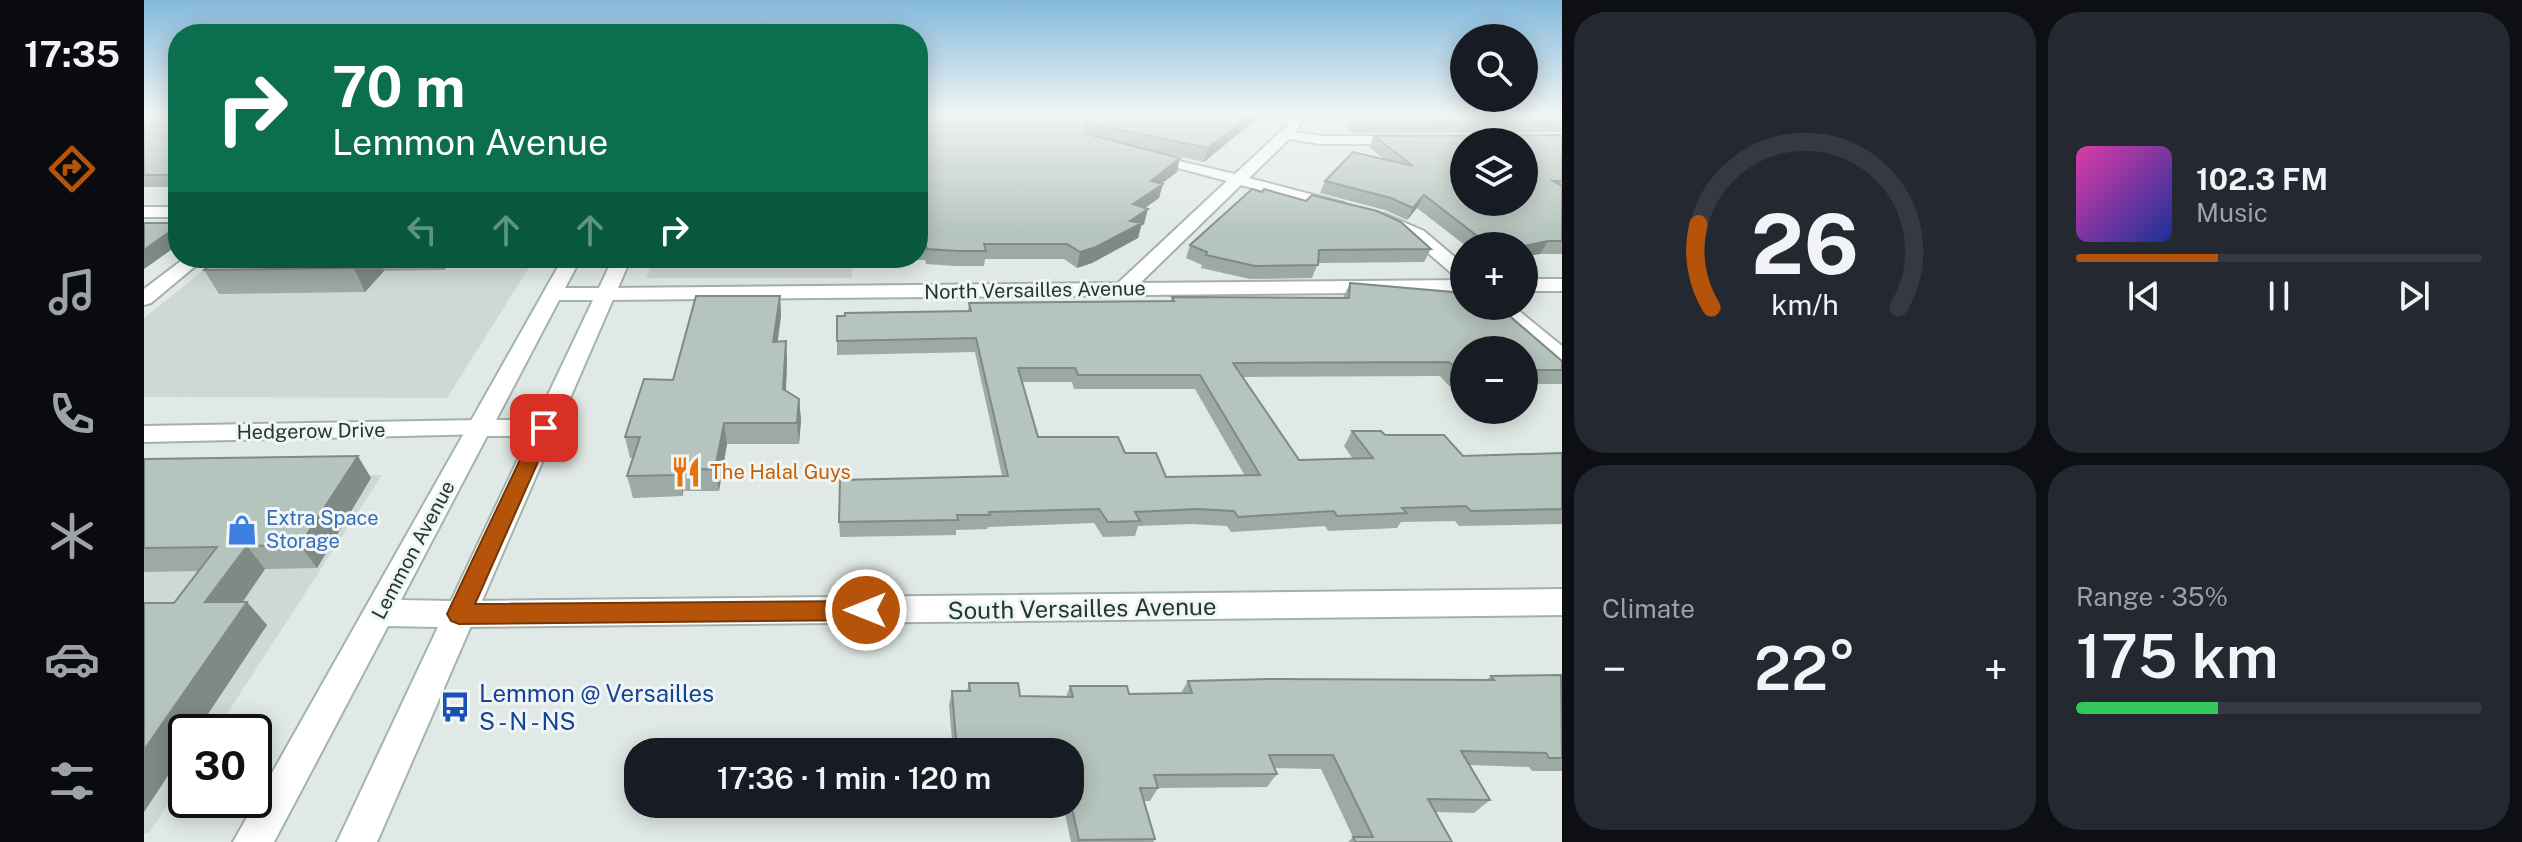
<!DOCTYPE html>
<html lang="en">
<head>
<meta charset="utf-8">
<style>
  :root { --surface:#171b24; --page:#242831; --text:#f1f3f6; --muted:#9ea1a6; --line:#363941; --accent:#b45309 }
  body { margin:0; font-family:"Public Sans",sans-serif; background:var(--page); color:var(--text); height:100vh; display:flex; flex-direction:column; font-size:30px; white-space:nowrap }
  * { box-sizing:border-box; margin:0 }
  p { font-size:26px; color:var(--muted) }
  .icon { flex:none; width:44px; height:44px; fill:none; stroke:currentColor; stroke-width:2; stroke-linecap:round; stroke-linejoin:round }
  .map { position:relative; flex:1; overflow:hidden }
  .details { display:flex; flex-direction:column; gap:12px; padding:12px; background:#0d0f14; width:960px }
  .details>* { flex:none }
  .banner { position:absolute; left:24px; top:24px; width:760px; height:244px; border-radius:32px; box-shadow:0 4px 20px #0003; background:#0b6e4f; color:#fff; overflow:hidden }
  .tools { position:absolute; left:1306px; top:24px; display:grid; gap:16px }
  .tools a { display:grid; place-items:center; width:88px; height:88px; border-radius:50%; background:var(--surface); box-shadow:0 4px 20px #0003; font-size:40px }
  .speed { position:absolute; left:24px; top:714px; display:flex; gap:16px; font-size:40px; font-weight:700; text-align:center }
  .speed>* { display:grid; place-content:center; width:104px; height:104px; border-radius:50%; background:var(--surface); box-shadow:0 4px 20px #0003; line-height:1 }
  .speed .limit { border:4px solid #111; border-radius:12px; background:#fff; color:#111 }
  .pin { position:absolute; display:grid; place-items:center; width:68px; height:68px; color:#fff; margin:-34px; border-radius:16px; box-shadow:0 4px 12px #0006 }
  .me { position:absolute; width:88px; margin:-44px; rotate:270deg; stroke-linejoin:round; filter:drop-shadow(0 0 6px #0008) }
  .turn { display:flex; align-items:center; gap:28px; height:168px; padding:0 32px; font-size:36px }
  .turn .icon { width:104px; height:104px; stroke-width:2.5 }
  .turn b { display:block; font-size:56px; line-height:68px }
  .lanes { display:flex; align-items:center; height:76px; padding:0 32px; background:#0003; justify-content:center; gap:40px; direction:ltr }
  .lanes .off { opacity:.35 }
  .big { font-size:60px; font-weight:600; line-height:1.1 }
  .details .widget { flex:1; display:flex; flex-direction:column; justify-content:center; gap:12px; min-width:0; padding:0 28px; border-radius:32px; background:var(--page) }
  .details .dial { align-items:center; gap:0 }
  .dial svg { height:208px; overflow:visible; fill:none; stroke:var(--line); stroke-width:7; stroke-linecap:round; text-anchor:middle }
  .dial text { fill:var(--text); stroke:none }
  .song { display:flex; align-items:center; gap:24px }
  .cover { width:96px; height:96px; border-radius:12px; background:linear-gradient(135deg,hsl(320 70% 55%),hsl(230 70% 35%)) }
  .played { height:8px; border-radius:4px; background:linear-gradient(90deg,var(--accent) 35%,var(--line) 35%) }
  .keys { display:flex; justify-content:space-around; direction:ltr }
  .heat { display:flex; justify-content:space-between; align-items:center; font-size:44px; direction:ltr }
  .charge { height:12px; border-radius:6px; background:linear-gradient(90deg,#34c759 35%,var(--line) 0) }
  .details .tiles { flex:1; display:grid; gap:12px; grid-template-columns:repeat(2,1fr) }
  .trip { position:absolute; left:480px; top:738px; width:460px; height:80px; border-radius:32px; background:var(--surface); box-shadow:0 4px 20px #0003; font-weight:600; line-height:80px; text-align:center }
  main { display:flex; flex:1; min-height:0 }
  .tabs { display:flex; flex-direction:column; width:144px; justify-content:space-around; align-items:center; background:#090b0e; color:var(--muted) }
  .tabs .icon { width:56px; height:56px }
  .tabs .current { color:var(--accent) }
  .tabs b { font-size:36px; color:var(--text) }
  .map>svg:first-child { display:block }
</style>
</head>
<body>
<main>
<nav class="tabs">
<b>17:35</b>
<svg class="icon current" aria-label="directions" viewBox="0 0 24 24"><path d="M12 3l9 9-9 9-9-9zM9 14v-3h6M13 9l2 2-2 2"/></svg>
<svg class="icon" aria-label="music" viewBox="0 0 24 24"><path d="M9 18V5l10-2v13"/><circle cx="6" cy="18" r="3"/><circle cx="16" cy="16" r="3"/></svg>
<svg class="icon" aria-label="phone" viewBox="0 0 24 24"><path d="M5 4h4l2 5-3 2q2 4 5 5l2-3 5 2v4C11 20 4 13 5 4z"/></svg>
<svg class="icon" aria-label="climate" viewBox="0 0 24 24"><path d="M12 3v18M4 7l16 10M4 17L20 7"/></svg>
<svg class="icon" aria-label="car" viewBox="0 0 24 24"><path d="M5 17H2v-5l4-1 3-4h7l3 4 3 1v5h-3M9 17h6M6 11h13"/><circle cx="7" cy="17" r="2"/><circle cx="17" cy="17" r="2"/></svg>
<svg class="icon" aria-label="filters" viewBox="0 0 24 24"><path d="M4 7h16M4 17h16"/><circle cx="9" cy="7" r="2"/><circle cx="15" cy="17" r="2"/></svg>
</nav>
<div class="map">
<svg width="1418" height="842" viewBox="0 0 1418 842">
  <rect width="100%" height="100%" fill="#e0e9e5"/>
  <path fill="#cfd9d4" d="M75 258H391L303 398 0 397V318Z
    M510 258H708V278H502Z
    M0 474 238 475 71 732H42V777L5 833H0Z"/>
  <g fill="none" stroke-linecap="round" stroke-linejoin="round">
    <g stroke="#a4b0ac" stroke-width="4">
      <path id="minor" d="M1147 115H1160L1152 132 1177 136H1259L1266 140 1259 144H1177L1145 139 1105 178 1200 203V209L1194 211 1097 185 996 283 1320 280V292L463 300 453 294 463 288 974 283 1083 181 1000 159V153L1091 174 1145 124Z
        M0 207H34V217H0Z
        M1241 214 1280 231 1320 265V280L1313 278 1268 239 1235 223 1233 219 1235 215Z
        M41 258H61L7 303 0 305V289Z
        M1380 279H1418V291H1380Z
        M1347 306H1369L1418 346V364L1410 362Z
        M334 420 343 422 346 428 343 434 0 442V426Z
        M1418 589V615L315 627 304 623 300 614 304 605 315 601Z"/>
    </g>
    <g stroke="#a1b4ad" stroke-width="4">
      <path id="secondary" d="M419 258H437L421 288H455L469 258H487L233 842H193L294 627 244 626 130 842H89ZM415 300H449L392 420H352ZM343 436H385L307 601 257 600Z"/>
    </g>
    <use href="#minor" fill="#fff" fill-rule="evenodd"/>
    <use href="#secondary" fill="#fff" fill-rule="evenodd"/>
  </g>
  <path fill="#9da9a3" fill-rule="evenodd" d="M0 115H34V187H0Z
    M774 115H1117L1060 162 998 148 1033 172 1017 184 1015 198 1001 208 1000 224 997 226 994 238 948 263 933 268 920 259H841L840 266H812L782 264 781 260 733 261V258H774Z
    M1418 115V132L1208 133 1202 128 1206 117Z
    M1418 135V254H1396L1380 246H1322L1273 208 1263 220 1241 210 1176 193 1181 181 1241 160 1225 147 1230 136Z
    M1046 245 1287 249 1280 262 1174 263 1168 278 1106 279 1057 268 1058 265 1042 258Z
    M74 258H309L300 270 240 271 221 292 75 294 60 270Z
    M1206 283 1418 361V383L1417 384H1380V350H1320V386H1305L1296 376 1099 377 1155 460 1209 459 1200 446 1208 431 1241 435 1319 456 1418 453V524L1315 526 1311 521 1257 522 1253 528 1184 531 1181 526 1087 532 1083 526 1047 524 994 526 991 536 959 537 950 523 844 527 843 529 812 530V535L696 537 695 522 858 476 831 352 693 355V316L824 311 825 303 1027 301 1028 297 1199 298ZM878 382H928L930 389H1051L1101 476 1022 477 981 453 894 437Z
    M636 296 637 316 633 342 642 341 643 362 642 390 655 399 657 420 655 444H583L575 491H539V496L489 498 483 476 489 458H486L481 437 529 380Z
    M0 459 227 478 173 568 121 569 99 602 123 625 52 732H42V748L0 812 30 603 55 571 0 572Z
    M1418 675V771H1388L1385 767 1326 765 1346 800 1330 813 1291 812 1308 842H1204L1209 837 1177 769 1131 768 1133 774 1123 787 1014 788 1006 801H1000L1011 839 1009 842H927L919 804H926V752H809L805 705 808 691H823L825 683 876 696 922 697 926 686 985 694 1037 693 1044 681 1343 680 1347 676Z"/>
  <path fill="#7f8985" d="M1106 115H1117L1060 162 1064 148Z
    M1036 158 1033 172 1004 194 1019 184 1015 198 985 219 989 204 1007 181Z
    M1280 195 1273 208 1263 220 1269 208Z
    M1004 209 1000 224 997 226 994 238 948 263 933 268 936 252Z
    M34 226V245L0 269V250Z
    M1404 241 1396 254 1380 257V246Z
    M219 258H235L240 271 221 292 210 268Z
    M296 258H309L300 270Z
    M636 296 637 316 631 362 629 342Z
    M642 341 643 362 641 410 639 389Z
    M655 399 657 420 655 444 653 423Z
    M580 423 583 444 575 491 571 469Z
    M214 456 227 478 173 568 156 545Z
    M535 470 539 491V496L534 475Z
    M103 546 121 569 82 625 61 602Z
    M103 602 123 625 52 732H42V748L0 812V750Z"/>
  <path fill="#b6c4be" stroke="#7f8985" stroke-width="2" fill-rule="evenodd" d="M0 115H34V175H0Z
    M774 115H1106L1064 148 941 123 942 134 1036 158 1007 181 1019 184 989 204 1004 209 986 221 998 223 952 247 936 252 923 244H840L842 251H814L783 249 782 245H774Z
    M1209 115H1418V121L1212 122 1206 117Z
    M1418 135V157H1417L1418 158V181H1409L1418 186V241H1404L1380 246H1373L1364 243 1346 246 1280 195 1269 208 1247 198 1181 181 1209 152 1269 166 1230 136ZM1320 142H1380V202H1320Z
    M1108 189 1118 192 1120 189 1162 201 1168 195 1233 211 1257 222 1287 249 1175 250 1174 265 1111 266 1062 255 1063 252 1046 245Z
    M0 223H34V226L0 250Z
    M74 258H219L210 268 60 270Z
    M1206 283 1320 293V306H1354L1418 361V370H1380V350H1320V371L1315 372 1305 362 1089 363 1155 460 1229 458 1208 431H1237L1241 435H1300L1319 456 1418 453V509L1327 511 1322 506 1258 508 1263 513 1193 516 1190 511 1094 517 1090 511 1053 509 991 512 996 521 964 522 955 509 845 512 846 515H813L814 520 695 522 696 480 864 476 832 338 693 341V316H701V313L827 311 825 303 1030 301 1028 297 1205 298ZM874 368H931L934 375H1056L1116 475 1022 477 1012 453H981L974 437H894Z
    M552 296H636L629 342 642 341 639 389 655 399 653 423H580L571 469 535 470 534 475 483 476 496 437H481L500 379 529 380Z
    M214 456 156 545 103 546 61 602H103L0 750V603H30L73 547 0 548V459Z
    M1417 675 1418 758H1405L1402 753 1317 751 1346 800 1284 799 1308 842H1212L1209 837H1229L1189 755H1125L1133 774 1010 775 1014 788H996L1011 839 935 840 926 800V752H813L808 691H826L825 683H874L876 696 929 697 926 686H983L985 694 1048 693 1044 681 1125 679 1350 680 1347 676Z"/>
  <linearGradient id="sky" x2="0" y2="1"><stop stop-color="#84b9dc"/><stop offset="0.49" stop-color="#f1f5f3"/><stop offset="1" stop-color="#f1f5f3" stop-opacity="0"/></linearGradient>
  <rect width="1418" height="233" fill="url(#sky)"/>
  <path fill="#b45309" stroke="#753606" stroke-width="2" d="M400 422 409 428 331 604 722 601 731 603 734 610 731 617 722 620 315 624 307 621 303 614 391 428Z"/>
  <defs>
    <g id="restaurant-bare" transform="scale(2.4)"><path d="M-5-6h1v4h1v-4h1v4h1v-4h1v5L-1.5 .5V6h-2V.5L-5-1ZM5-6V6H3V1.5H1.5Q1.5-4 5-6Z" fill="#e8710a" stroke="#f0f6f3" stroke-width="2.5" paint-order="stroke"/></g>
    <g id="shop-bare" transform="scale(2.4)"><path d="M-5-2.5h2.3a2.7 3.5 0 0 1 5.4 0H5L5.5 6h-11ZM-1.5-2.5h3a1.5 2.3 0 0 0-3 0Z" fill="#3f7fe0" stroke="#f0f6f3" stroke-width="2.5" paint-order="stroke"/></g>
    <g id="bus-bare" transform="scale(2.4)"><path d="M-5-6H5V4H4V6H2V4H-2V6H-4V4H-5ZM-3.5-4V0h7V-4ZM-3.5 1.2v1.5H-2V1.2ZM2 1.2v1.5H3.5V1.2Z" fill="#1a4fb4" stroke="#f0f6f3" stroke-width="2.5" paint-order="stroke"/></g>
  </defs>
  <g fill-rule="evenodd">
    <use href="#restaurant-bare" x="542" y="472"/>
    <use href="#shop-bare" x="98" y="530"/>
    <use href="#bus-bare" x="311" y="707"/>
  </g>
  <g text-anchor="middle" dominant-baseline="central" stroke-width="6" stroke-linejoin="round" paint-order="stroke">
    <g font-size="20" fill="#233832" stroke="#f0f6f3">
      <text transform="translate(891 290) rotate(-1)">North Versailles Avenue</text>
      <text transform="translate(167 431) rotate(-1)">Hedgerow Drive</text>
      <text transform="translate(269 550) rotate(-62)">Lemmon Avenue</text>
    </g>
    <g font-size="20" fill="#c56008" stroke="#f0f6f3" text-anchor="start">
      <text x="566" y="472">The Halal Guys</text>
    </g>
    <g font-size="20" fill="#366cbe" stroke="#f0f6f3" text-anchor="start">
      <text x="122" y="518">Extra Space<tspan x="122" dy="23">Storage</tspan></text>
    </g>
    <g font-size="24" fill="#233832" stroke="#f0f6f3">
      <text transform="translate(938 608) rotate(-1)">South Versailles Avenue</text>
    </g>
    <g font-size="24" fill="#164399" stroke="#f0f6f3" text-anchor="start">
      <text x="335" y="693">Lemmon @ Versailles<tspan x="335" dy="28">S - N - NS</tspan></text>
    </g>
  </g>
</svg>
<div class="tools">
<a><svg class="icon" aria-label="search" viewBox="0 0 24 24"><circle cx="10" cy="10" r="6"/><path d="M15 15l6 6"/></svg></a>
<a><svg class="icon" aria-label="layers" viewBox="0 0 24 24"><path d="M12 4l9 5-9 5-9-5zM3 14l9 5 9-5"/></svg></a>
<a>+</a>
<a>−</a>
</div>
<div class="speed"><div class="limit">30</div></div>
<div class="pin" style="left:400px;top:428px;background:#d93025"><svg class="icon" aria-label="arrive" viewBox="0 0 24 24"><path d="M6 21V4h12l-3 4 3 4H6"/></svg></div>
<svg class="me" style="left:722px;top:610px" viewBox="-20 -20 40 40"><circle r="17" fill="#b45309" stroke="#fff" stroke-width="3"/><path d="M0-11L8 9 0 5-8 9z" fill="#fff"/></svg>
<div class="trip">17:36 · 1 min · 120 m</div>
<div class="banner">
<div class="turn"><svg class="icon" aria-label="right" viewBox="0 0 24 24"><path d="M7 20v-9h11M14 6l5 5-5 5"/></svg><div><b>70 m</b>Lemmon Avenue</div></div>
<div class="lanes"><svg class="icon off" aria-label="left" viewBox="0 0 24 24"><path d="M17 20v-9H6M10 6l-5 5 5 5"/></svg><svg class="icon off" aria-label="ahead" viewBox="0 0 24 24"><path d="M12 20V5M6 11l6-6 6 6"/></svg><svg class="icon off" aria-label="ahead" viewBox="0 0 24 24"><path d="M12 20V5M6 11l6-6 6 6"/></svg><svg class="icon" aria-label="right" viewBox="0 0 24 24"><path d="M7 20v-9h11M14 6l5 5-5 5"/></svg></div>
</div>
</div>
<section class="details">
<div class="tiles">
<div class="widget dial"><svg viewBox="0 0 100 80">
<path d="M14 69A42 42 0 1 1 86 69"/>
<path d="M14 69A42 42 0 0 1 9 37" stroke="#b45309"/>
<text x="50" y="56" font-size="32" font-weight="700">26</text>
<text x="50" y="72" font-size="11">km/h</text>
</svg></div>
<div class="widget">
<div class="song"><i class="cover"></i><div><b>102.3 FM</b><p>Music</p></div></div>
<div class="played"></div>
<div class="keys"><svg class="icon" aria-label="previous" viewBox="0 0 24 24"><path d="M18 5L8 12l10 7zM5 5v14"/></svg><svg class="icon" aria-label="pause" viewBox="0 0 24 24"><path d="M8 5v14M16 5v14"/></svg><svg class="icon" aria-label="next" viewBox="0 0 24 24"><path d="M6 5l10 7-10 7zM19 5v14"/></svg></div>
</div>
<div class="widget"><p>Climate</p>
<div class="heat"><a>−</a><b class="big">22°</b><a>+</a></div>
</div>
<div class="widget"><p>Range · 35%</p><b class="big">175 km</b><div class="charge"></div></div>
</div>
</section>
</main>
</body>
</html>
